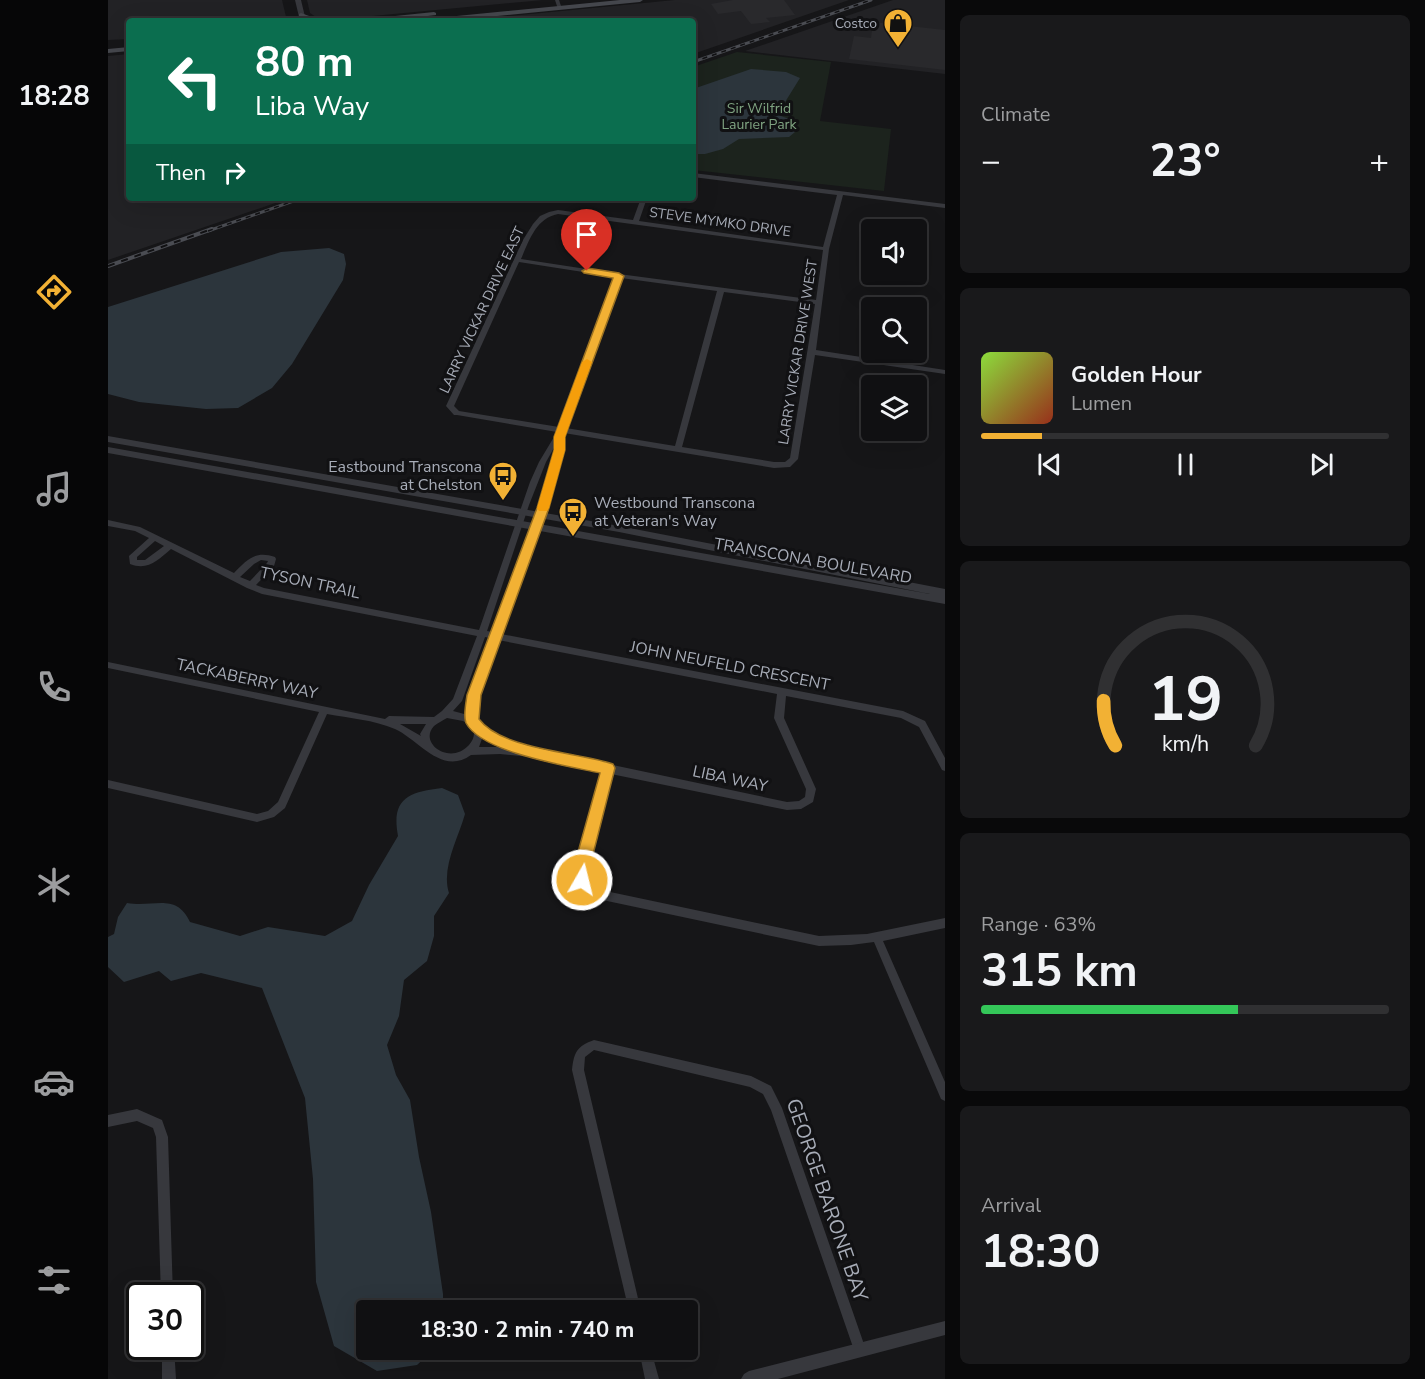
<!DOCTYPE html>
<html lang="en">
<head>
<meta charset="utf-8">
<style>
  :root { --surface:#101012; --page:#19191b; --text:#f1f3f6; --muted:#9c9d9f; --line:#303032; --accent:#f2b134 }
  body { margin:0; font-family:"Nunito Sans",sans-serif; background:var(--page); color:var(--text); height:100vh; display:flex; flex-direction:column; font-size:22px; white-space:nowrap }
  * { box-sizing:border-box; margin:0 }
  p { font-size:20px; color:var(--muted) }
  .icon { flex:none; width:33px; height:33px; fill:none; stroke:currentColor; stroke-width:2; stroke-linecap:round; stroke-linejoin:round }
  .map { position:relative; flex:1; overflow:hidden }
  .details { display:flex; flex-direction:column; gap:15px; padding:15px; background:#09090a; width:480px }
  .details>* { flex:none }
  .top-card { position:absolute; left:18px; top:18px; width:570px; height:183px; border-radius:6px; box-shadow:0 6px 24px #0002,0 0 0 2px var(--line); background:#0b6e4f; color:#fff; overflow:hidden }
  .controls { position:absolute; left:753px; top:219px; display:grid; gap:12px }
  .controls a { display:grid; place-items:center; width:66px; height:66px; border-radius:6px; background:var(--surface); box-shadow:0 6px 24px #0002,0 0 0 2px var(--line); font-size:30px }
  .speed { position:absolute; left:18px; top:1282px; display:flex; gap:12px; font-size:30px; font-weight:700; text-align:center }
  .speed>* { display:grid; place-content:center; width:78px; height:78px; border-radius:50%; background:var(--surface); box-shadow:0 6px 24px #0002,0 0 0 2px var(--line); line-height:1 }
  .speed .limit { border:3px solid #111; border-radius:9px; background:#fff; color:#111 }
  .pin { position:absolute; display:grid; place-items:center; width:51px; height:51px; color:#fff; margin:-62px -26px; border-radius:50% 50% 50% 0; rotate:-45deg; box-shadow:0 0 6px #0007 }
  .pin .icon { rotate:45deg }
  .me { position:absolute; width:66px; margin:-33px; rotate:8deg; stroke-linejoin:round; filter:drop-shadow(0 0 4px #0008) }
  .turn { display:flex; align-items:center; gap:21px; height:126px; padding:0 30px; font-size:27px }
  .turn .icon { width:78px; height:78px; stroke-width:2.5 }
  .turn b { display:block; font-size:42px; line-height:51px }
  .then { display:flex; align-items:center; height:57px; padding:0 30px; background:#0003; gap:12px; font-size:22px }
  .big { font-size:45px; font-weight:700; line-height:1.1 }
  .details .widget { flex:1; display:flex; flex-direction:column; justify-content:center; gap:9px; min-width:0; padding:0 21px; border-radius:9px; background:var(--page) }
  .details .dial { align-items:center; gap:0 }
  .dial svg { height:156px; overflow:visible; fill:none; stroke:var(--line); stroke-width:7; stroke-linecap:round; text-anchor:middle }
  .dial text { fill:var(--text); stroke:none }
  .song { display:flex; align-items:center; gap:18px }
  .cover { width:72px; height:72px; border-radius:9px; background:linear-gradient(135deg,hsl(90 70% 55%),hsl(10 70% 35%)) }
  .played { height:6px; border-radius:3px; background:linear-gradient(90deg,var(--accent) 15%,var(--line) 15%) }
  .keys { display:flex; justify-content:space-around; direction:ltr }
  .heat { display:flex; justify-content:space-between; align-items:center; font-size:33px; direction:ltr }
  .charge { height:9px; border-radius:4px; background:linear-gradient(90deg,#34c759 63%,var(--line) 0) }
  .trip { position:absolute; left:248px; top:1300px; width:342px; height:60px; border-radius:6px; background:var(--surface); box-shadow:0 6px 24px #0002,0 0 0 2px var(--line); font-weight:700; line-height:60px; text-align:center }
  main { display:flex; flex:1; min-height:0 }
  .menu { display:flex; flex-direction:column; width:108px; justify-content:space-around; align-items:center; background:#060607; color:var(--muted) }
  .menu .icon { width:42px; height:42px }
  .menu .on { color:var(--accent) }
  .menu b { font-size:27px; color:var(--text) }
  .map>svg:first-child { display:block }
</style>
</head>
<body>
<main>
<nav class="menu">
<b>18:28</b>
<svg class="icon on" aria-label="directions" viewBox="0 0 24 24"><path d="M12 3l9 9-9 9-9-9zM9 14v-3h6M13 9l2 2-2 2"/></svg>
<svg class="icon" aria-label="music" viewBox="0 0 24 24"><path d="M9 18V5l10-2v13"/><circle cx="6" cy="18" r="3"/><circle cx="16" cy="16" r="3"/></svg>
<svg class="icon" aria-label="phone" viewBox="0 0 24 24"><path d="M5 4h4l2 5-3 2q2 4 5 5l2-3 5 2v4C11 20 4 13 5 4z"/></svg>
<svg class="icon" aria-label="climate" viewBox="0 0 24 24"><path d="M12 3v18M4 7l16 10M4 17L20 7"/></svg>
<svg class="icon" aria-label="car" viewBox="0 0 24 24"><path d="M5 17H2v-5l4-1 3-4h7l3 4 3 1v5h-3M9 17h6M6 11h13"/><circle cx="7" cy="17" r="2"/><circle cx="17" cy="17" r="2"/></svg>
<svg class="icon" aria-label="filters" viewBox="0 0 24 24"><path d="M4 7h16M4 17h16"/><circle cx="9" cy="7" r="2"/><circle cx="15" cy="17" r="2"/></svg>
</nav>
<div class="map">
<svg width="837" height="1379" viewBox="0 0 837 1379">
  <rect width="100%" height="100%" fill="#161618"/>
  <path fill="#222225" d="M0 0H174L179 21H21V39L0 40Z
    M199 0H435L222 20 211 19 202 13Z
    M567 0H741L585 54V21H352Z
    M785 0H837V74L637 51Z
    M21 54V198H182L0 260V56Z"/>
  <path fill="#1c231d" d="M629 52 723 62 712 121 783 129 776 191 585 170V67Z"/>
  <path fill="#2c353c" d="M643 69 678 72 692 78 674 107 673 116 684 120 687 132 681 137 631 139 615 149 597 154H585V89Z
    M221 248 236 254 238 264 235 280 184 364 164 388 130 408 98 409 31 402 0 394V307L173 252Z
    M334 788 350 795 357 814C350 839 333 868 341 893L326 916V936L319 961 296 980 291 1016 279 1045 288 1075 302 1100 311 1157 323 1212 335 1294V1311H258V1350H325L309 1365 269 1371 226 1346 208 1282 205 1179 197 1098 154 988 93 973 63 981 51 971 16 982 0 967V937L6 934 10 917 19 903C46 908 68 892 82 922L132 936 160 927 217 936 244 921 261 885 290 836C283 799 300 792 334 788Z"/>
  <path fill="#29292c" d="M625 0H676L687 15 658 18 662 22 643 24 633 11 610 14 603 4Z
    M765 22 837 30V70L741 59 746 36 763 38Z"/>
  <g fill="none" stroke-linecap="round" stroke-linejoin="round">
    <path fill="#37383d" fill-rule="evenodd" d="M447 0H451L454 9H450Z
      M585 173 837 204V208L735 195 721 249 708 350 837 370V374L707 355 690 459 682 467 666 468 456 433 455 437V450L436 515 393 634 795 711 817 721 837 758V771L834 770 811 727 793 718 678 696 676 718 708 789 705 802 693 809 679 810 503 774 478 870 481 884 488 889 711 936 759 934 837 918V928L775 941 837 1082V1101L833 1099 766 942 743 945 711 946 485 898 473 889 468 870 494 772 423 757 392 754 363 755C334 776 311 740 287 729 266 720 241 718 219 714L177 808 166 817 149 822 0 788V780L149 814 160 811 170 802 211 712 0 668V662L277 719 281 716 326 717 334 711 345 699 369 636 154 594 139 588 63 549C50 560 40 571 22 564L21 556 41 538 27 531 0 526V520L32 527 126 573C139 560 147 550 167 557L168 559 166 566 148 585 156 588 371 630 422 482 431 462 449 432 349 415H346L338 406 415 240 425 224 432 216 441 212 450 210 525 220 533 198H539L531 221 715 247 729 195 585 177ZM450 214 715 250 708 300 511 274 413 259C421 241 428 218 450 214ZM411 262 507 277 451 427 351 411 346 406ZM513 278 609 291 567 446 458 428ZM616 292 707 304 682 458 677 462H666L574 447ZM447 446 428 515 385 632 379 631 421 505 438 462ZM47 541 56 546 37 560H29V557ZM153 560 160 561 159 563 142 581 132 577 146 564ZM377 637 382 638 361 695 360 715 345 711 354 701ZM390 640 669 694 666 718 698 789 697 797 691 801 679 802 500 764 417 749 416 746 374 727 369 720 371 695ZM339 718 355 721 365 727C367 734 366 739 361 745 342 766 310 743 326 726 330 723 335 720 339 718ZM292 724H318L312 734 313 736ZM375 736 399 747H371Z
      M486 1040 643 1076 663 1086 674 1108 758 1350 757 1355 752 1356 747 1355 746 1350 663 1110 655 1094 642 1087 486 1050 477 1057 476 1070 533 1311H521L464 1070C466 1052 469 1046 486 1040Z
      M29 1109 54 1120 60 1137 65 1296H53L48 1137 45 1128 29 1121 0 1127V1115Z
      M54 1347H66L68 1379H54Z
      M531 1350H543L551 1379H537Z"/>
    <path fill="#37383d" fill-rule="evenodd" d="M187 0H193L198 21H192Z
      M0 436 511 526 837 589V604L0 453V447L822 594 511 532 0 442Z
      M837 1321V1335L670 1379H633L636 1374 641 1371Z"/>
    <path fill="#45474d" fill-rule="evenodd" d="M512 0H535L532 2 338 21H315L318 19Z
      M326 12 328 13V15L278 21H255L258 19Z
      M193 13 212 20 213 21H204L191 16V14Z
      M21 47V51L0 53V49Z"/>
    <g stroke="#4a4c52" stroke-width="3">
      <path id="rail-far1" d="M585 62 763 0
        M100 231 194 198"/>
    </g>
    <g stroke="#4a4c52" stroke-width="4">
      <path id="rail" d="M0 266 104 229"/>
    </g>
    <use href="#rail-far1" stroke="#111113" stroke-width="1.5" stroke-dasharray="5" stroke-linecap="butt"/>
    <use href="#rail" stroke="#111113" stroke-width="2" stroke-dasharray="7" stroke-linecap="butt"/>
  </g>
  <path fill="#f2b134" stroke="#9d7322" stroke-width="1.5" d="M479 268 511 273 516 276 457 437V450L441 508 373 695 371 719C394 750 470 752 505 764L507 768 481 870 482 880 479 885 474 887 468 885 465 870 492 773C460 766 374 753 358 723 355 716 358 703 359 695L429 508 446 450V437L505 278 476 273 474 271Z"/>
  <path fill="#f59e0b" d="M479 359 484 362 457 437V450L441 508 439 511H431L429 508 446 450V437L474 362Z"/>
  <defs>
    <g id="shop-pin" transform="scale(1.5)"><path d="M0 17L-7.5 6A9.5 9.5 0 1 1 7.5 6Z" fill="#f2b134" stroke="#111113"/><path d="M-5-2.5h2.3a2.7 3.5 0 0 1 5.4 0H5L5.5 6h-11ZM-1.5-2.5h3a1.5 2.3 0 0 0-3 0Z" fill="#111"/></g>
    <g id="bus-pin" transform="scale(1.5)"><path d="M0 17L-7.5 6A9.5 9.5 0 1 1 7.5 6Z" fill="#f2b134" stroke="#111113"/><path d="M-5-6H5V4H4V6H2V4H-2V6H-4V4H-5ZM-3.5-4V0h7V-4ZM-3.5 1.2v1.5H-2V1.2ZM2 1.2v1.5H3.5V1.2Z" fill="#111"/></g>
  </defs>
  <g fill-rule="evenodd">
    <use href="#shop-pin" x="790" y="23"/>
    <use href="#bus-pin" x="395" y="476"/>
    <use href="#bus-pin" x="465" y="512"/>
  </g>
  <g text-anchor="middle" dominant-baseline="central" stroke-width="6" stroke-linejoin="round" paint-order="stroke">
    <g font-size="14" fill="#a8adb8" stroke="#111113" text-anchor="end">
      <text x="769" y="23">Costco</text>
    </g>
    <g font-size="14" fill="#7fa381" stroke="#111113">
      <text x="651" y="108">Sir Wilfrid<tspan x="651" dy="16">Laurier Park</tspan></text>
    </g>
    <g font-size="14" fill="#a8adb8" stroke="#111113">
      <text transform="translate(612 222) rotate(8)">STEVE MYMKO DRIVE</text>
      <text transform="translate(374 310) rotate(-65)">LARRY VICKAR DRIVE EAST</text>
      <text transform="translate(690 352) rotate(-81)">LARRY VICKAR DRIVE WEST</text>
    </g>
    <g font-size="16" fill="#a8adb8" stroke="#111113" text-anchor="end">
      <text x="374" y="467">Eastbound Transcona<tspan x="374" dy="18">at Chelston</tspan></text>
      <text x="486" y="503" text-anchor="start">Westbound Transcona<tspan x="486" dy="18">at Veteran's Way</tspan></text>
    </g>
    <g font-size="16" fill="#a8adb8" stroke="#111113">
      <text transform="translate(705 561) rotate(10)">TRANSCONA BOULEVARD</text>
      <text transform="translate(202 583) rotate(12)">TYSON TRAIL</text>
      <text transform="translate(622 666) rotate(11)">JOHN NEUFELD CRESCENT</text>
      <text transform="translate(139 679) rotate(12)">TACKABERRY WAY</text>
      <text transform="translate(622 779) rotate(12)">LIBA WAY</text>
    </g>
    <g font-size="20" fill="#a8adb8" stroke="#111113">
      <text transform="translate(719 1200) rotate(71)">GEORGE BARONE BAY</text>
    </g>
  </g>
</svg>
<div class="controls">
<a><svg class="icon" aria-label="sound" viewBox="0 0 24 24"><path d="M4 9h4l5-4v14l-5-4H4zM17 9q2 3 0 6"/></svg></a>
<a><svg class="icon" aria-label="search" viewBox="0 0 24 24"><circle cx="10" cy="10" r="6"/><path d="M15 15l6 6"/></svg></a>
<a><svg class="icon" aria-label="layers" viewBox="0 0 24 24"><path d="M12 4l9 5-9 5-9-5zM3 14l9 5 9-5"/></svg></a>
</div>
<div class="speed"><div class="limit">30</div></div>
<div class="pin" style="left:479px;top:271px;background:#d93025"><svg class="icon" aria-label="arrive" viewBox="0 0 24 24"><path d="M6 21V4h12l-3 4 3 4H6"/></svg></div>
<svg class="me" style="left:474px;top:880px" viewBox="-20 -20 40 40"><circle r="17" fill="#f2b134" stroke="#fff" stroke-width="3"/><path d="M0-11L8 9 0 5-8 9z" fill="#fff"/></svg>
<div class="trip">18:30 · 2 min · 740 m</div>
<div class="top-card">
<div class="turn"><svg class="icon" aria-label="left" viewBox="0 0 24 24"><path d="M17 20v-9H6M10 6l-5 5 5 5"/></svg><div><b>80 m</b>Liba Way</div></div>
<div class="then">Then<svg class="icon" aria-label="right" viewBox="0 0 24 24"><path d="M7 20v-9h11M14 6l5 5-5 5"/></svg></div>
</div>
</div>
<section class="details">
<div class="widget"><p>Climate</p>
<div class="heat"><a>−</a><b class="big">23°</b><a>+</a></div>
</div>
<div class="widget">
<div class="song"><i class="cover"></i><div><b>Golden Hour</b><p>Lumen</p></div></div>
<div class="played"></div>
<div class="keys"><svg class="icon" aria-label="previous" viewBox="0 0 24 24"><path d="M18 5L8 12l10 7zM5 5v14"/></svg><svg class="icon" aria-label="pause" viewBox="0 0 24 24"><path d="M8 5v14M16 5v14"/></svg><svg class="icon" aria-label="next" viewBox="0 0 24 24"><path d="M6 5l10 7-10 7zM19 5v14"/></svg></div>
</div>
<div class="widget dial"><svg viewBox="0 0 100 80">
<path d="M14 69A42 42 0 1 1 86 69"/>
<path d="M14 69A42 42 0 0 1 8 46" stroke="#f2b134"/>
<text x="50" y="56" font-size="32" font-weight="700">19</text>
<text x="50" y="72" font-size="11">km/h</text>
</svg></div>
<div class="widget"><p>Range · 63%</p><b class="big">315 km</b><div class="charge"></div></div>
<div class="widget"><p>Arrival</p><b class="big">18:30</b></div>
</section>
</main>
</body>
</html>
